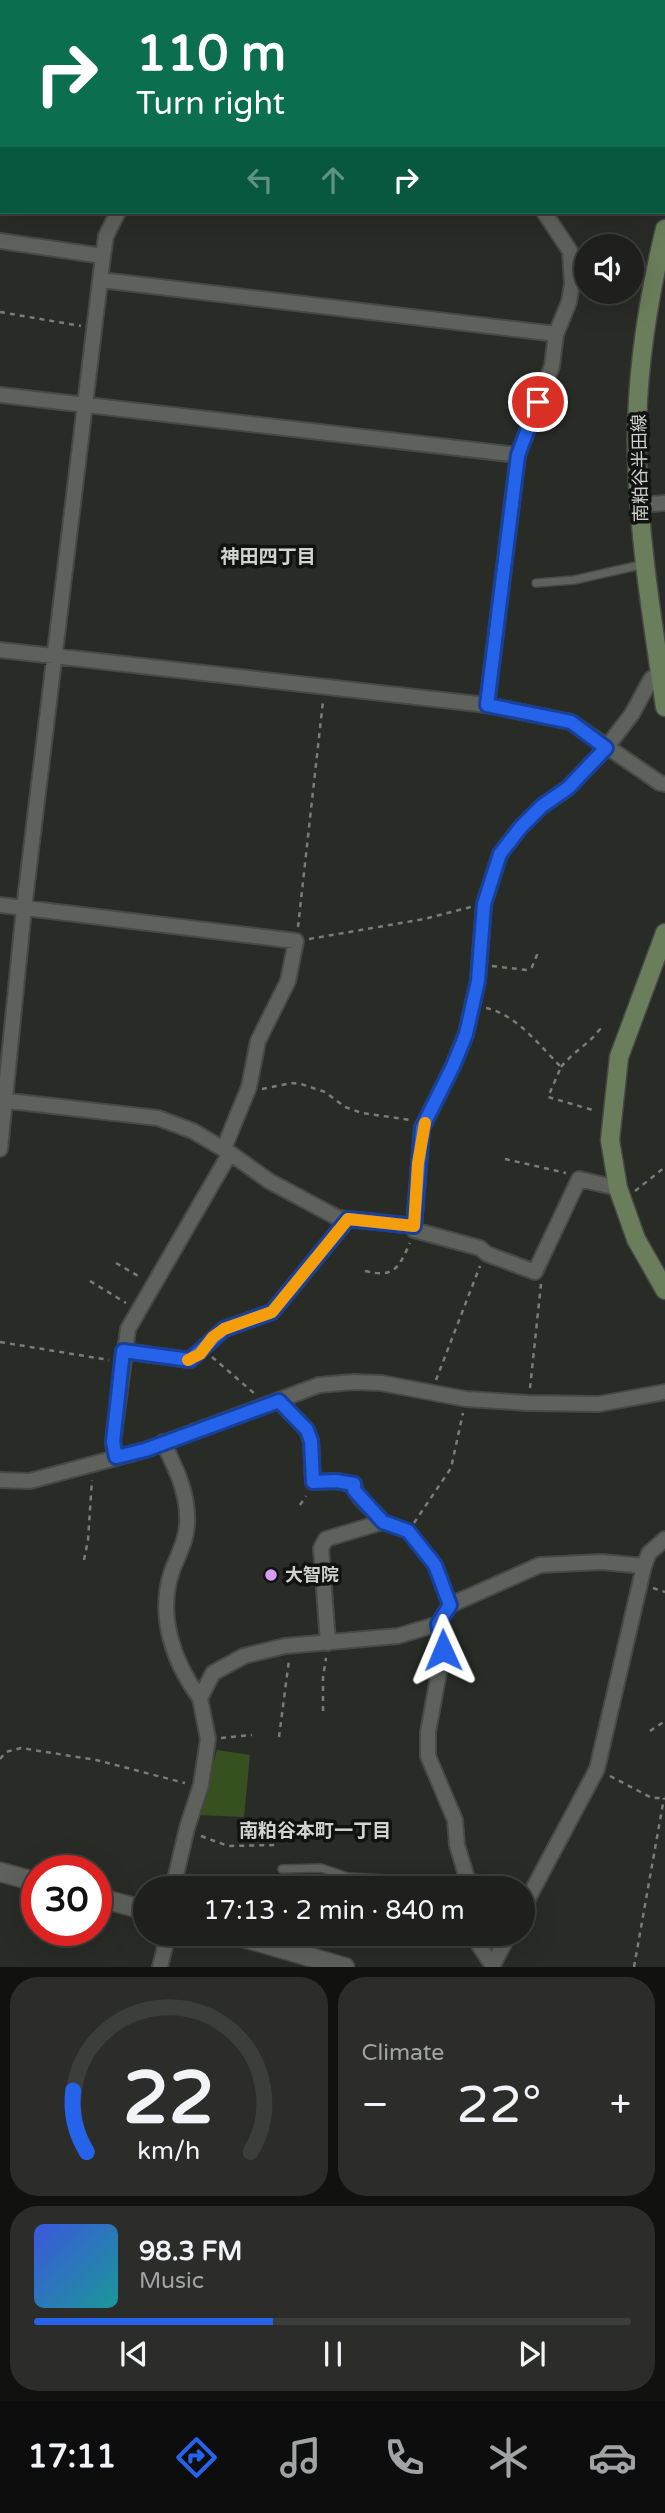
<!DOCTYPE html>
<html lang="en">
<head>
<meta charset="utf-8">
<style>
  :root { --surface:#1f201d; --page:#2c2d2a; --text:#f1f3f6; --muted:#a1a3a4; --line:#3c3e3b; --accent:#2563eb }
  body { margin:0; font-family:"Varela Round","Noto Sans JP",sans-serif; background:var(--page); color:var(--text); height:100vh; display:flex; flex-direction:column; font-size:26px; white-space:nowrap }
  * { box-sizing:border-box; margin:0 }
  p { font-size:23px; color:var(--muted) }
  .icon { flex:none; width:38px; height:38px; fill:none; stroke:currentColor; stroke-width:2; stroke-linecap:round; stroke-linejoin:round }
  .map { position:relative; height:1967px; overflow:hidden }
  .sheet { display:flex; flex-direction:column; gap:10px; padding:10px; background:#111210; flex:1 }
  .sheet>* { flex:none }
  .banner { position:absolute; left:0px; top:0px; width:665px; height:214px; box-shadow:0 7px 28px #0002,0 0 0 2px var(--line); background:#0b6e4f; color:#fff; overflow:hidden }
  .controls { position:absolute; left:574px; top:234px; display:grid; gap:14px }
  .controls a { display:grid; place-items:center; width:70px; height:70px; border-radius:50%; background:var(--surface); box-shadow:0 7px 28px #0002,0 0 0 2px var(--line); font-size:35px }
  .speed { position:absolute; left:21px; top:1855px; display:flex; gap:14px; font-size:35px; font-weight:700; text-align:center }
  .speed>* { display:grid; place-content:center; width:91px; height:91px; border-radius:50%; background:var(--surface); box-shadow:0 7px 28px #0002,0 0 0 2px var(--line); line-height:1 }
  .speed .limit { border:10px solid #d22; background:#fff; color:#111 }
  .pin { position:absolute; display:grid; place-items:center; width:60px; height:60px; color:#fff; margin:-30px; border:4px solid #fff; border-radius:50%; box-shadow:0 2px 7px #0007 }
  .me { position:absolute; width:77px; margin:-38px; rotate:359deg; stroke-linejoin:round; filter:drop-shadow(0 0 5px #0008) }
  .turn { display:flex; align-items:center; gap:24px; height:147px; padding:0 21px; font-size:32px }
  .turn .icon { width:91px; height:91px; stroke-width:2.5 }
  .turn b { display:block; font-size:49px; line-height:60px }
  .lanes { display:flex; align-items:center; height:66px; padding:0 21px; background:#0003; justify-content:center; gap:35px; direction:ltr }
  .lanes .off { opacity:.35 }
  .big { font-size:52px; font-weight:600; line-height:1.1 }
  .sheet .widget { flex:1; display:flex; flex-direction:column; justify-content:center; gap:10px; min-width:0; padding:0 24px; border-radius:28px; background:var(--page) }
  .sheet .dial { align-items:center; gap:0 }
  .dial svg { height:182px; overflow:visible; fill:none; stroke:var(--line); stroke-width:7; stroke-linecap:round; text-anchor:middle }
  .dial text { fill:var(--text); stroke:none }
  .song { display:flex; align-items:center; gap:21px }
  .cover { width:84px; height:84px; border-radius:10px; background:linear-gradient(135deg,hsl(230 70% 55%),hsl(180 70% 35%)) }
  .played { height:7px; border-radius:4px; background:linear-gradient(90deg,var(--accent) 40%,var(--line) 40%) }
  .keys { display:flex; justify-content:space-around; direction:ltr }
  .heat { display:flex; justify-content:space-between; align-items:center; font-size:38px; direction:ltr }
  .sheet .tiles { flex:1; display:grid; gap:10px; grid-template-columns:1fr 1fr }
  .widget:last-child { grid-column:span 2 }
  .trip { position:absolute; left:133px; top:1876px; width:402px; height:70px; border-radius:35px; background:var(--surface); box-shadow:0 7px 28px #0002,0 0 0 2px var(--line); font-weight:600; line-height:70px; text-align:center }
  .tab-bar { display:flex; height:112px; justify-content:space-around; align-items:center; background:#0c0d0c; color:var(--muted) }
  .tab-bar .icon { width:49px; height:49px }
  .tab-bar .active { color:var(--accent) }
  .tab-bar b { font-size:32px; color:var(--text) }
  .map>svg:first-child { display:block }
</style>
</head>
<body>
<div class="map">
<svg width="665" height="1967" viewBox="0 0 665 1967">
  <rect width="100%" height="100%" fill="#292b27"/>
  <path fill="#365020" d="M217 1750 250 1755 244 1817 198 1815Z"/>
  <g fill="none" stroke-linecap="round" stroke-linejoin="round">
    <g stroke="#464945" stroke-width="10">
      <path id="service" d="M304 0 307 2
        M435 2V0
        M536 583 574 580 645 564
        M383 1522 408 1531 435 1565 450 1605
        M282 1869 321 1868 348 1877 469 1884"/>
    </g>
    <g stroke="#464945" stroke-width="18">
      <path id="minor" d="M449 0 453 2
        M7 2 8 0
        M97 2 98 0
        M160 2V0
        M528 2 529 0
        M652 2V0
        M0 29 2 22
        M0 165H2
        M0 241 103 256
        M101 280 556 334
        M0 395 518 455
        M639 505 665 503
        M0 650 487 705 571 722 660 783 665 784
        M487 705 518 455 552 366 556 334 569 302 572 284 570 251 544 212
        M0 905 296 941 288 981 258 1041 249 1087 224 1148
        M0 1100 158 1118 193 1131 230 1153 128 1329 113 1442 115 1457
        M0 1149 24 908 103 256 106 236 118 212
        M230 1153 269 1181 338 1218 348 1219
        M414 1226 422 1128 453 1066 466 1034 478 980 484 904 500 854 521 827 542 806 568 788 606 748 632 714 651 679 660 675
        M123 1351 190 1360 224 1329 272 1312 348 1219 414 1226V1230L480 1248 487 1254 535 1272 579 1179 618 1188
        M279 1401 307 1430 311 1441 313 1482 336 1481 354 1484C355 1500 375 1509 383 1522L326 1539 321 1548 328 1643
        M163 1442C176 1469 189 1494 187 1525 186 1542 178 1555 172 1571 157 1615 173 1662 200 1698
        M0 1480 30 1481 145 1450 319 1385 353 1382 381 1383 466 1399 528 1403 599 1404 665 1392
        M173 1888 187 1828 201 1785 208 1739 200 1698 213 1673 244 1656 285 1646 398 1636 438 1624
        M470 1888 457 1845 455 1820 428 1756V1732L443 1650 438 1624 450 1605 540 1565 602 1562 644 1566
        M523 1908 597 1769 644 1566 649 1553 665 1539
        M479 1934 480 1947 493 1966
        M160 1967 168 1934
        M492 1967 509 1934"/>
    </g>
    <g stroke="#464945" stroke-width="21">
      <path id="tertiary" d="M0 1872 37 1882
        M96 1897 145 1910
        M230 1934 345 1967"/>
    </g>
    <g stroke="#464945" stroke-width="21">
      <path id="secondary" d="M665 229C647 303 635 381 637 457 639 541 653 624 665 707
        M665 933 619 1057 610 1140 618 1188 636 1239 665 1290"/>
    </g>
    <path stroke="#7a7c78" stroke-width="2.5" stroke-dasharray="5 5" stroke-linecap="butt" d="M0 312 81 326
      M298 927 323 701
      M309 939 424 919 471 907
      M492 966 527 970 532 967 539 950
      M486 1008C516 1014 540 1046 561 1067L548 1097 596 1111
      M561 1067C573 1052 590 1043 600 1029L597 1025
      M262 1089 291 1083 301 1084 325 1092 345 1107 362 1113 411 1120
      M505 1159 566 1173
      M635 1191 665 1167
      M116 1263 140 1277
      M365 1271C394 1278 398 1269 410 1243
      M90 1281 126 1303
      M0 1342 109 1360
      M212 1357 255 1394
      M436 1380 480 1266
      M530 1388 541 1284
      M300 1505 306 1496
      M414 1523 451 1468 463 1413
      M84 1560 88 1540 92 1480
      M653 1588 665 1592
      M323 1711V1677L326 1658
      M650 1731 665 1721
      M279 1737 289 1660
      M221 1738 252 1735
      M0 1759 6 1752 21 1748 96 1760 185 1783
      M610 1776 652 1798H665
      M201 1836 228 1846 277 1845
      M634 1967 664 1798"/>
    <use href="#service" stroke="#5e615c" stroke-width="7"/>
    <use href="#minor" stroke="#5e615c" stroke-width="14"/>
    <use href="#tertiary" stroke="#5e615c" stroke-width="18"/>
    <use href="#secondary" stroke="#6b7e5b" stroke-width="18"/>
  </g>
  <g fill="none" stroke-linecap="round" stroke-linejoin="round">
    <g stroke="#184099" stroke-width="18">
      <path id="route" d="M443 1650 438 1624 450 1605 435 1565 408 1531 383 1522 354 1490V1484L336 1481 313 1482 311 1441 307 1430 279 1401 145 1450 116 1457 113 1442 123 1351 190 1360 224 1329 272 1312 348 1219 414 1226 422 1128 453 1066 466 1034 478 981 484 904 500 854 521 827 542 806 568 788 606 748 571 722 487 705 518 455 538 402"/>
    </g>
    <use href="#route" stroke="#2563eb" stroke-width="12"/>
    <path stroke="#f59e0b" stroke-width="12" d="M188 1360 200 1354 213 1337 224 1329 272 1312 348 1219 414 1226 418 1163 425 1123"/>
  </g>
  <circle fill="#d79bf9" stroke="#121311" stroke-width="2.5" cx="271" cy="1575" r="7"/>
  <g text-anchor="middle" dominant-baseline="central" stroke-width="7" stroke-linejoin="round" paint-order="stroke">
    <g font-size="18" fill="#d0d2cf" stroke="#121311">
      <text transform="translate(640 468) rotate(-91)">南粕谷半田線</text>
    </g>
    <g font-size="18" font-weight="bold" fill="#d0d2cf" stroke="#121311" text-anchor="start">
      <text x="285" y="1575">大智院</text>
    </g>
    <g font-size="19" font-weight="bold" fill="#d0d4ce" stroke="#121311">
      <text x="268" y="557">神田四丁目</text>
      <text x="315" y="1831">南粕谷本町一丁目</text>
    </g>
  </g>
</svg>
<div class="controls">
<a><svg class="icon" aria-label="sound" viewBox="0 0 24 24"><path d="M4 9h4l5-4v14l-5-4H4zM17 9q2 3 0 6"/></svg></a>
</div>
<div class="speed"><div class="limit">30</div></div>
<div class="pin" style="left:538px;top:402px;background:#d93025"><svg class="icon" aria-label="arrive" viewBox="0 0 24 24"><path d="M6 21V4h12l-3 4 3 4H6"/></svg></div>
<svg class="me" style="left:443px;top:1650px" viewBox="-20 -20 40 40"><path d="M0-17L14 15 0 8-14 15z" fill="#2563eb" stroke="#fff" stroke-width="4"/></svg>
<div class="trip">17:13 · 2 min · 840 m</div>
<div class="banner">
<div class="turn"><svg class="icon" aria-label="right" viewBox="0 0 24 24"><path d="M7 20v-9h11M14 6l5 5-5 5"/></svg><div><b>110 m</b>Turn right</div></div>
<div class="lanes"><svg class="icon off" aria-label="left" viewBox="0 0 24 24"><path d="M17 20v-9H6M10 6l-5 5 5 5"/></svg><svg class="icon off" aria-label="ahead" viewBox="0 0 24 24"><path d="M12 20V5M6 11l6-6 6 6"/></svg><svg class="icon" aria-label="right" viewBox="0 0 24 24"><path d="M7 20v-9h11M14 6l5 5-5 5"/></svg></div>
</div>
</div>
<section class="sheet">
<div class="tiles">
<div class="widget dial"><svg viewBox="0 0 100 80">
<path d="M14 69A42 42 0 1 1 86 69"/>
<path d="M14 69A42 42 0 0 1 8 42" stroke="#2563eb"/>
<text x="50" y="56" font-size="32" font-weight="700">22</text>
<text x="50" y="72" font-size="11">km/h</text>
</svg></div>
<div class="widget"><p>Climate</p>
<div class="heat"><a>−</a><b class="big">22°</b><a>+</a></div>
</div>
<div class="widget">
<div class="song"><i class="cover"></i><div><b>98.3 FM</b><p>Music</p></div></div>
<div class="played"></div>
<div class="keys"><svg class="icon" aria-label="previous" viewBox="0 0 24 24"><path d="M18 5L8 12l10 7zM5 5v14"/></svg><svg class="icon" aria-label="pause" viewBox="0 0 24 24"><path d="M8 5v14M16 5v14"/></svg><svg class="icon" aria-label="next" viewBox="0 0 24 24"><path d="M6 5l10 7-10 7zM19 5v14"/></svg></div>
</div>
</div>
</section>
<nav class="tab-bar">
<b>17:11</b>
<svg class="icon active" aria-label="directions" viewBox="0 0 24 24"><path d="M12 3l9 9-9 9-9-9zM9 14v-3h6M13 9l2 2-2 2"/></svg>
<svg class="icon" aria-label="music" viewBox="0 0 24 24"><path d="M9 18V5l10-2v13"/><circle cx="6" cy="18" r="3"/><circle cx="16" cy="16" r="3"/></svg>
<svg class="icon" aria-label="phone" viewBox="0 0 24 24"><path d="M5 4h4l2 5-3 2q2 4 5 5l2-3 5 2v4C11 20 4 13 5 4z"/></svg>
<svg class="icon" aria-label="climate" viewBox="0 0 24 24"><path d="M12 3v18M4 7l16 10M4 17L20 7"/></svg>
<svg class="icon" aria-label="car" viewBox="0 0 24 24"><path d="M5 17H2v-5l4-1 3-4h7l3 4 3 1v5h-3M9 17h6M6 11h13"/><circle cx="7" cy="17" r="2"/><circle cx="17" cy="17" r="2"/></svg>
</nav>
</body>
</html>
